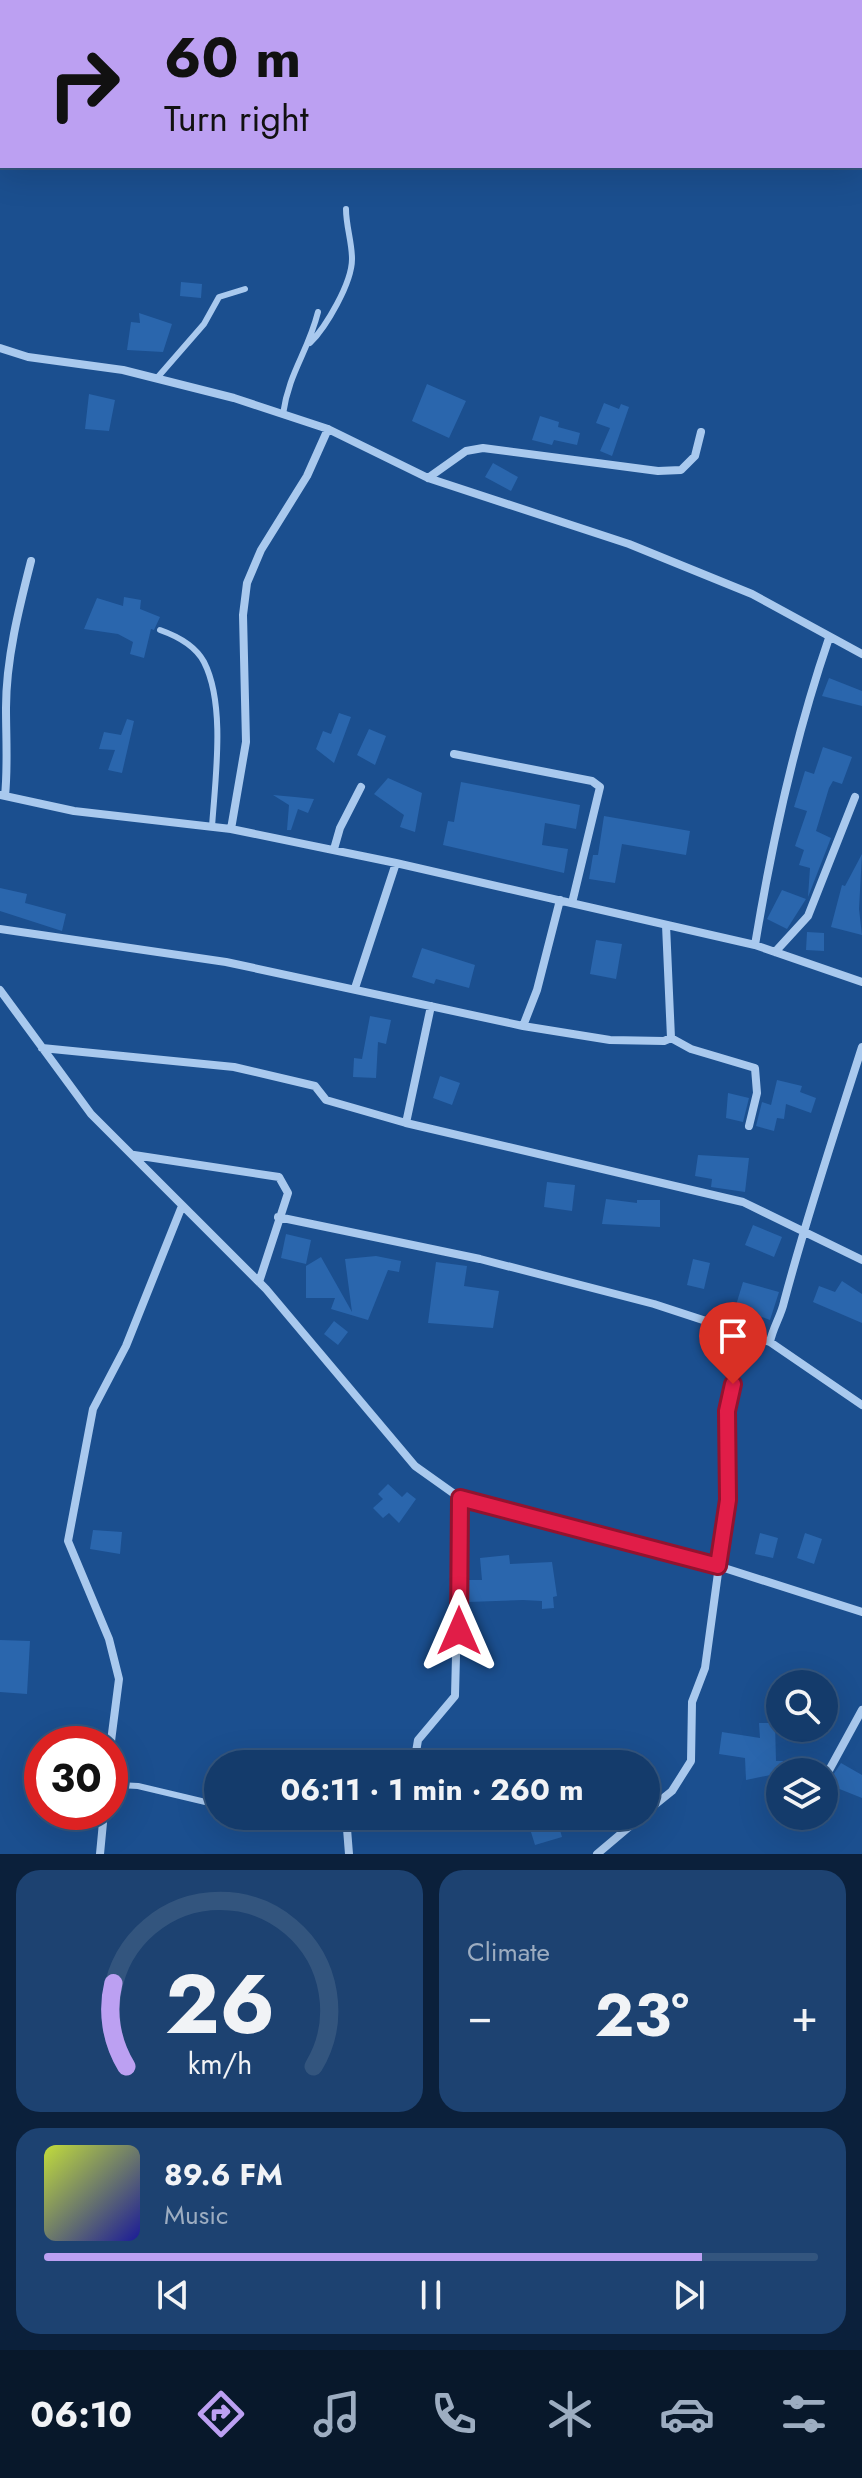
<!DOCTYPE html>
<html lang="en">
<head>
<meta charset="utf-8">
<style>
  :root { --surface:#143b6b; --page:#1d4271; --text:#f1f3f6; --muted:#9dadc1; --line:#33557e; --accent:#bca0f2 }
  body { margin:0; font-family:Jost,sans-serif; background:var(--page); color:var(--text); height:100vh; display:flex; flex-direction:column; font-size:30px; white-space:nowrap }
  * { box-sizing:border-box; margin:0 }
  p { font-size:26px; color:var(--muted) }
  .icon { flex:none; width:44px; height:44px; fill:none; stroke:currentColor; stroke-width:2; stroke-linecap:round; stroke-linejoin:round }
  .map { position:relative; height:1854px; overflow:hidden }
  .panel { display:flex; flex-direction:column; gap:16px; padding:16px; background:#0b203b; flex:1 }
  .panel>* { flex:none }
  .hud { position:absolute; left:0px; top:0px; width:862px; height:168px; box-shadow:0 8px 32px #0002,0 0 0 2px var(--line); background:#bca0f2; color:#111; overflow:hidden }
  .buttons { position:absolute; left:766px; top:1670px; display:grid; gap:16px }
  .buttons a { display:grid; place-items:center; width:72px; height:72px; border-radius:50%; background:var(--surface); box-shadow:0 8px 32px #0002,0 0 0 2px var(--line); font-size:40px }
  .speed { position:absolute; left:24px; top:1726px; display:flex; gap:16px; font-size:40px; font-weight:700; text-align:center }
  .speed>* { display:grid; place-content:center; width:104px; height:104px; border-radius:50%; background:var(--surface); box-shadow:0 8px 32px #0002,0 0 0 2px var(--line); line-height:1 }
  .speed .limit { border:12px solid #d22; background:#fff; color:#111 }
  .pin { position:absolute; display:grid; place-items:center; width:68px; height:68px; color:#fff; margin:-82px -34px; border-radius:50% 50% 50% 0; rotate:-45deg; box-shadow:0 0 8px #0007 }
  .pin .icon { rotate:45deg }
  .me { position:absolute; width:88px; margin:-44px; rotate:0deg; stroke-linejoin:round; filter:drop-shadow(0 0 6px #0008) }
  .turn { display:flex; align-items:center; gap:28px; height:168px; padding:0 32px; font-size:36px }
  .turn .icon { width:104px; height:104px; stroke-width:2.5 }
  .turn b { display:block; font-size:56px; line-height:68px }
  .big { font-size:60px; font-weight:700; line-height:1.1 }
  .panel .tile { flex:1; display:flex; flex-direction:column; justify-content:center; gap:12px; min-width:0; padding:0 28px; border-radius:24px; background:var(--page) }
  .panel .dial { align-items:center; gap:0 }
  .dial svg { height:208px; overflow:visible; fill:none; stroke:var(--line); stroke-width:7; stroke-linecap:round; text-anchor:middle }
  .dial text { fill:var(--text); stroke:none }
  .song { display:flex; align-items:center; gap:24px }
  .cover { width:96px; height:96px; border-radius:12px; background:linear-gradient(135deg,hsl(70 70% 55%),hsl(240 70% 35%)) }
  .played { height:8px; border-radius:4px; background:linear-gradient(90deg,var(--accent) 85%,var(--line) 85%) }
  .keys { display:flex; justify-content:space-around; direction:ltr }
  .heat { display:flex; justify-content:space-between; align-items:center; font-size:44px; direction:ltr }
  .panel .tiles { flex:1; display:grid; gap:16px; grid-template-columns:1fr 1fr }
  .tile:last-child { grid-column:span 2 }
  .trip { position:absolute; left:204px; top:1750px; width:456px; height:80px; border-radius:40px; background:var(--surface); box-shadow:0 8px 32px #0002,0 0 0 2px var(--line); font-weight:700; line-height:80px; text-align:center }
  .dock { display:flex; height:128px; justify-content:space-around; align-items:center; background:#08182b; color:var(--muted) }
  .dock .icon { width:56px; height:56px }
  .dock .selected { color:var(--accent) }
  .dock b { font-size:36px; color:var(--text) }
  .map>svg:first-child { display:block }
</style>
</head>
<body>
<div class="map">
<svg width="862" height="1854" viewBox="0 0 862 1854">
  <rect width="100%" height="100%" fill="#1b4f8f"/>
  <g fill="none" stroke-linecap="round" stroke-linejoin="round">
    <path stroke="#9cc4f0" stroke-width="4" d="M693 0 698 2
      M860 70 862 71"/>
  </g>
  <path fill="#2a66ad" d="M181 282 202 284 201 298 180 296Z
    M139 313 172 324 163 352 127 350 131 322 140 323Z
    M427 384 466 401 449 438 412 421Z
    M89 394 115 400 109 431 85 429Z
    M604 403 619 409 621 404 629 407 612 456 600 451 610 428 596 423Z
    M540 416 559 422 558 427 580 433 577 445 554 440 552 445 532 440Z
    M493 463 518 477 511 491 485 477Z
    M124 597 141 600 140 609 160 617 154 630 151 629 144 658 130 654 133 642 118 634 84 629 97 598 123 606Z
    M829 678 862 691V706L822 696Z
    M339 713 351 717 334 763 316 749 323 731 331 734Z
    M127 719 134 721 122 773 108 770 115 750 99 749 104 732 121 735Z
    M369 729 386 736 375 765 357 755Z
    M823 747 852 757 842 784 833 781 829 788 816 831 831 838 808 897 810 868 799 865 804 850 795 846 807 811 794 807 805 771 814 774Z
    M388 778 422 793 415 832 400 827 404 815 374 794Z
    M461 782 580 805 576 829 545 823 542 845 568 849 564 873 443 845 448 821 454 822Z
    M273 795 295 797 314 799 308 813 298 809 291 830H287L289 805Z
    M604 816 690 831 686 855 622 844 615 883 589 879 593 855H598Z
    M862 854 859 909 862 935 831 927 842 885 845 886Z
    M0 888 27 894 25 903 66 914 62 931 0 911Z
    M782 890 806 899 787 929 767 919Z
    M807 932 824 933V951L806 950Z
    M596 940 622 944 616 979 590 974Z
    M422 948 475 965 469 988 436 979 434 984 412 977Z
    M370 1016 391 1020 386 1044 378 1042 376 1078 353 1077 354 1058 362 1059Z
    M440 1076 460 1083 452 1105 433 1098Z
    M777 1080 802 1086 800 1092 816 1098 811 1113 786 1104 784 1119 777 1118 774 1131 756 1126 762 1102 771 1105Z
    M728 1093 749 1098 743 1122 726 1118Z
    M698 1155 749 1158 745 1192 711 1187 712 1179 695 1176Z
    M547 1182 575 1185 572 1211 544 1207Z
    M606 1199 637 1203V1200H660V1227L602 1224Z
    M753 1225 782 1237 774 1257 745 1245Z
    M286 1234 311 1240 306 1264 281 1258Z
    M376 1256 401 1261 399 1272 388 1270 368 1320 331 1309 335 1298H306V1266L321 1257 352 1312 345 1259Z
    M693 1259 710 1263 704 1289 687 1285Z
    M436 1262 467 1266 464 1286 499 1291 493 1328 428 1323Z
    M842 1281 862 1294V1323L813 1302 819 1286 835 1292Z
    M743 1282 779 1292 770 1320 748 1312 746 1319 733 1315Z
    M334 1321 348 1332 338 1345 324 1334Z
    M388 1484 402 1497 407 1492 416 1499 399 1523 389 1513 383 1518 373 1508 383 1499 378 1494Z
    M93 1530 122 1532 120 1554 90 1549Z
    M760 1533 778 1538 773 1558 755 1554Z
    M805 1533 822 1539 814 1564 797 1558Z
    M509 1555 510 1564 552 1562 557 1596 553 1597 554 1608 542 1609V1601L523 1600 468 1602 467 1580H482L480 1558Z
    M0 1640 30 1641 27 1694 0 1692Z
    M759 1723H775L776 1761H783L785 1772 746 1780 745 1758 719 1754 722 1732 760 1738Z
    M841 1763 862 1775V1798L827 1784Z
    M526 1816H556L562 1837 535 1845Z"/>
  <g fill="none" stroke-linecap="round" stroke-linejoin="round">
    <path stroke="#a9c9ee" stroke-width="6" d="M310 343C326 327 352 283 352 259 352 242 346 226 346 209
      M157 378 204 324 219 297 245 289
      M283 414C289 372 308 352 318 312
      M160 630C177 636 195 645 204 662 226 705 215 780 212 827
      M110 1792 118 1785 138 1786 218 1805
      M264 1816 344 1826"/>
    <path stroke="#a9c9ee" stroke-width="8" d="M0 348 28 357 123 370 234 398 328 429 428 478 629 544 752 594 862 654
      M428 478 466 451 483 448 658 471 681 470 695 456 701 432
      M454 754 592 781 600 787 572 903
      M0 795 74 811 231 829 396 863 755 945 862 982
      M5 796C8 766 6 738 6 708 6 659 19 608 31 561
      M231 829 246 742 243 615 247 583 261 550 307 476 328 429
      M334 849 340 828 361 787
      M0 929 226 962 523 1026 610 1040 664 1041 671 1038 666 925
      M755 945C772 842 795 737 829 638
      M775 952 808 916 855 797
      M355 988 396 863
      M0 990 91 1114 266 1289 415 1466 460 1498 718 1566 862 1612
      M523 1026 537 990 560 900
      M671 1038 691 1049 755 1068 757 1093 749 1126
      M42 1048 234 1067 315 1086 326 1100 406 1123 743 1202 862 1260
      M406 1123 431 1006
      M134 1155 279 1177 288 1193 259 1282
      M278 1217 480 1259 654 1304 770 1342 862 1405
      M770 1342C773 1327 781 1316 784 1302 807 1215 835 1132 862 1047
      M110 1749 119 1679 109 1639 68 1541 93 1409 126 1346 182 1206
      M414 1764 418 1740 455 1696 460 1498
      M827 1774 862 1710
      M646 1812 672 1791 691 1761 692 1702 705 1668 728 1500 727 1411 739 1334
      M346 1816 349 1854
      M100 1854 104 1812
      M597 1854 642 1816"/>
  </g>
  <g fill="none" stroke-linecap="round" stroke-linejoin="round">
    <g stroke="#92132f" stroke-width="20">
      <path id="route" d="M459 1631 460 1498 718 1566 728 1500 727 1411 733 1384"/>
    </g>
    <use href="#route" stroke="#e11d48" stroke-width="14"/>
  </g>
</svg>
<div class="buttons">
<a><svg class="icon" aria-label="search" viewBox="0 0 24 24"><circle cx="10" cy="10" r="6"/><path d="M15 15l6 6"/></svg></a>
<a><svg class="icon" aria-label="layers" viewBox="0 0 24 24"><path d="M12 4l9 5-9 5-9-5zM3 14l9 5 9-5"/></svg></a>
</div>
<div class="speed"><div class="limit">30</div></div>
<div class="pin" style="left:733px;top:1384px;background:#d93025"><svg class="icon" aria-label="arrive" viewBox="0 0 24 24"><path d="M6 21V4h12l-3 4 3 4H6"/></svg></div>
<svg class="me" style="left:459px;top:1631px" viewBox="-20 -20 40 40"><path d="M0-17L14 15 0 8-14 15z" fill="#e11d48" stroke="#fff" stroke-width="4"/></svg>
<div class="trip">06:11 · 1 min · 260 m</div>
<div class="hud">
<div class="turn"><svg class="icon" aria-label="right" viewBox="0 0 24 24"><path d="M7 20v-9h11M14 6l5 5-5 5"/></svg><div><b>60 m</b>Turn right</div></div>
</div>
</div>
<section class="panel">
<div class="tiles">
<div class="tile dial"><svg viewBox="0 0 100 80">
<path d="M14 69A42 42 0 1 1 86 69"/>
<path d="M14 69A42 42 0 0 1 9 37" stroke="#bca0f2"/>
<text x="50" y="56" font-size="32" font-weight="700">26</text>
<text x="50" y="72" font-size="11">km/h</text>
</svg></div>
<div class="tile"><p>Climate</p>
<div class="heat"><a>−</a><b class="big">23°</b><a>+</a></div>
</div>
<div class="tile">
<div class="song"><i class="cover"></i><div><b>89.6 FM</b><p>Music</p></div></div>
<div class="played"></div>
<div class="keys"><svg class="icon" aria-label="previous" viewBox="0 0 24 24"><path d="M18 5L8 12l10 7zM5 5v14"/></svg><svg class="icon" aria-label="pause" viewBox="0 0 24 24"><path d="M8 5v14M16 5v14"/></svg><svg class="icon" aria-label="next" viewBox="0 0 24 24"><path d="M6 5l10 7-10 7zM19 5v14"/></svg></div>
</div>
</div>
</section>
<nav class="dock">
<b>06:10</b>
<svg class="icon selected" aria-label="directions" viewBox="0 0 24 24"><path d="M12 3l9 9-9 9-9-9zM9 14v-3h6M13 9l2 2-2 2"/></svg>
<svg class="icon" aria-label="music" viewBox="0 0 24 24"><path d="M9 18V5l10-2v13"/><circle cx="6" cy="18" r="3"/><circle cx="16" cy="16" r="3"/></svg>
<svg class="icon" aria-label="phone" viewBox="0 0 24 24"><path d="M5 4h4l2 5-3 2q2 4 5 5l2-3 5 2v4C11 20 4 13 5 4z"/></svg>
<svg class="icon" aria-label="climate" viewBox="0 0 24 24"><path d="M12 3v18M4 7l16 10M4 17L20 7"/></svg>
<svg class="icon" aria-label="car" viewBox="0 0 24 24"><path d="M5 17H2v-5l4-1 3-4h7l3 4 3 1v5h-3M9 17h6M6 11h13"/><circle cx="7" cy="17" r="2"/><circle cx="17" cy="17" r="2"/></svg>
<svg class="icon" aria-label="filters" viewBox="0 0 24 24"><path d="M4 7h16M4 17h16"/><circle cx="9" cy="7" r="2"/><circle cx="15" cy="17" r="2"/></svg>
</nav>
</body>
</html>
